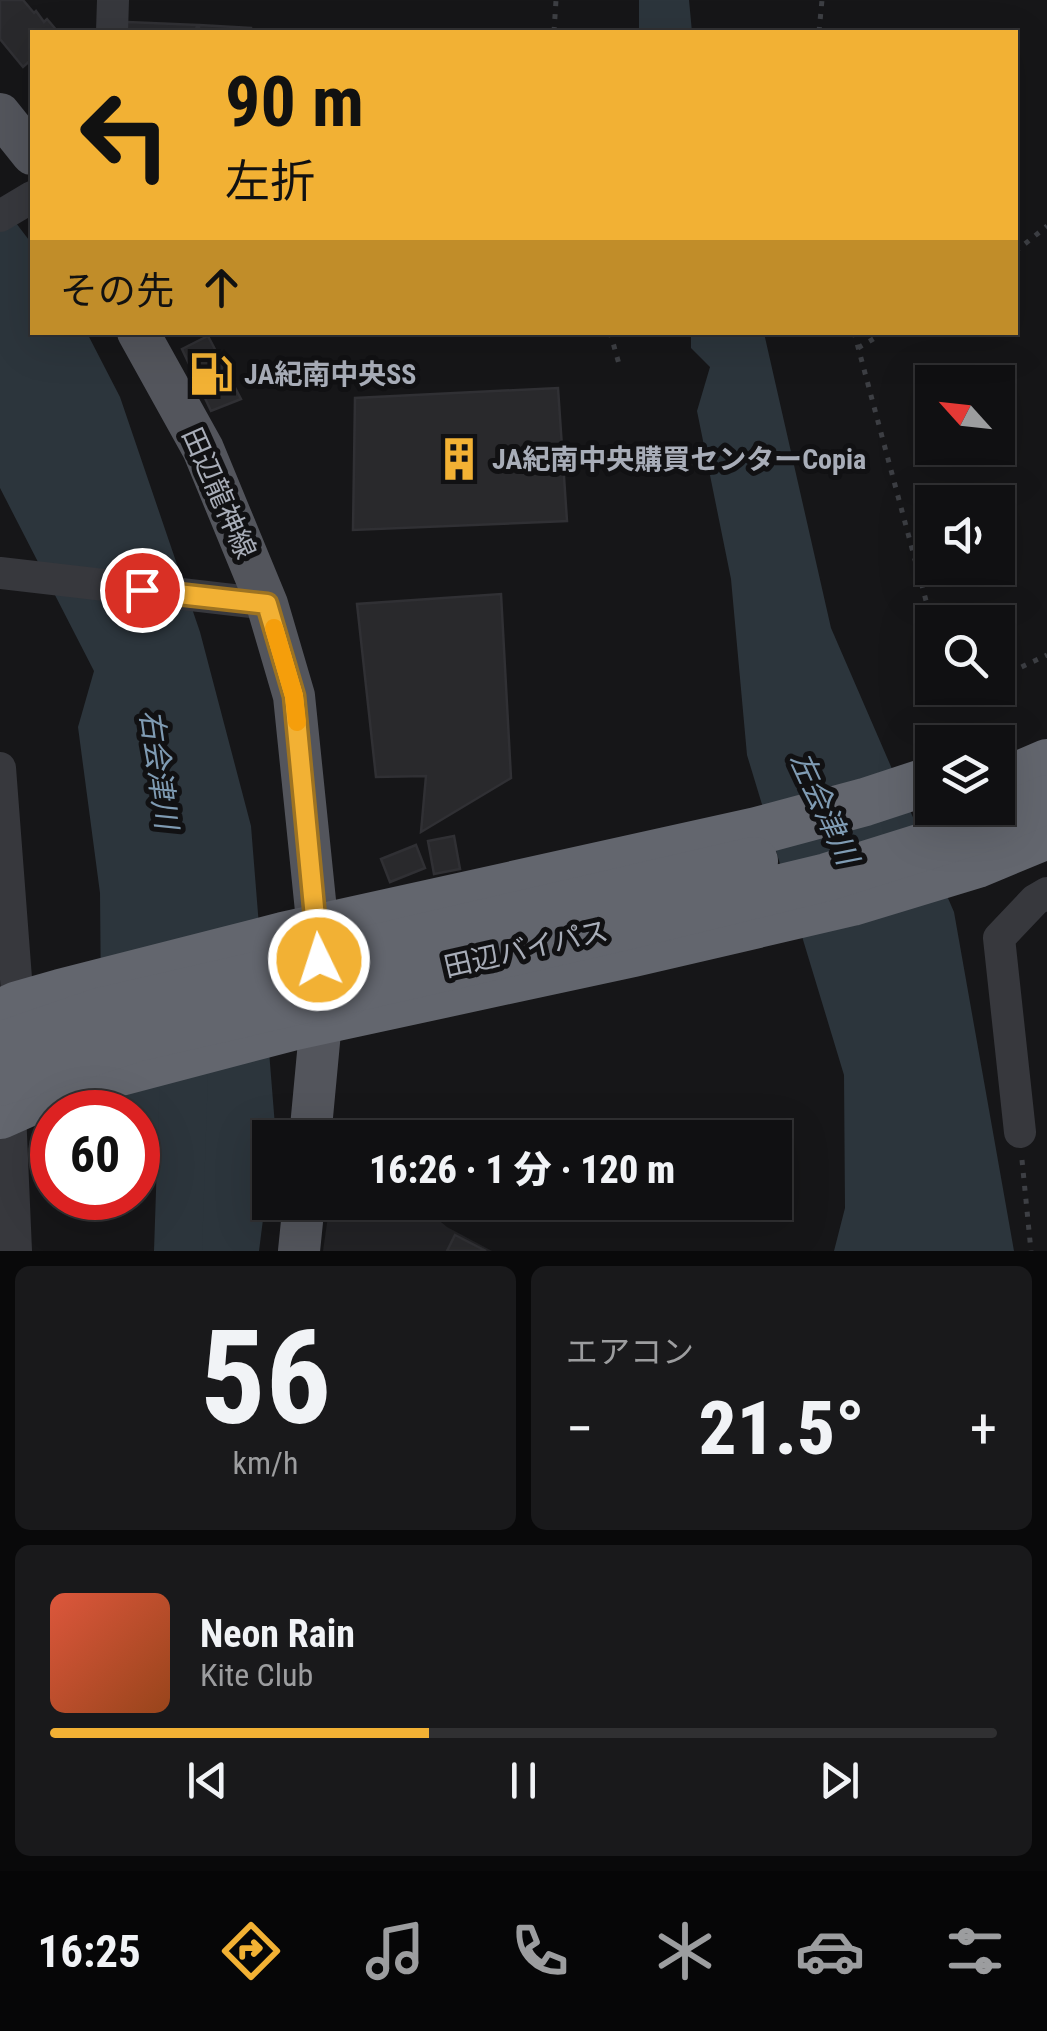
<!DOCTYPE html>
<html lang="ja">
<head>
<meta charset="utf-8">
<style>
  :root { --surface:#101012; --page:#19191b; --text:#f1f3f6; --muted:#9c9d9f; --line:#303032; --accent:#f2b134 }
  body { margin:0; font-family:"Roboto Condensed","Noto Sans JP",sans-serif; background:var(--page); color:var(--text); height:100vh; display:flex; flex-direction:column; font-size:38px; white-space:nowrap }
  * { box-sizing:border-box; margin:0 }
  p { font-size:32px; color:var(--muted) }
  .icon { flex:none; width:55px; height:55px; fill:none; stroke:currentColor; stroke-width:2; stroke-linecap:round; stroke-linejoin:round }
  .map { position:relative; height:1251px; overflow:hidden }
  .details { display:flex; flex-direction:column; gap:15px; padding:15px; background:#09090a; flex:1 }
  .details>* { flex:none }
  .banner { position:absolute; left:30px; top:30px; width:988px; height:305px; border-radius:0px; box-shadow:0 10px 40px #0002,0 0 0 2px var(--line); background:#f2b134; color:#111; overflow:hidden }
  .needle { width:65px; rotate:297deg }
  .tools { position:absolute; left:915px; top:365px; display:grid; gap:20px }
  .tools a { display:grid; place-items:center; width:100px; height:100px; border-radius:0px; background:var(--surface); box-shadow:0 10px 40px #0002,0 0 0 2px var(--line); font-size:50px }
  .speed { position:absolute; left:30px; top:1090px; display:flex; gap:20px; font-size:50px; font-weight:700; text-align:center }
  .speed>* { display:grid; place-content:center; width:130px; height:130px; border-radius:50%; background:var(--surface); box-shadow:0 10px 40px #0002,0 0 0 2px var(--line); line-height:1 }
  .speed .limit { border:15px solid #d22; background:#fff; color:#111 }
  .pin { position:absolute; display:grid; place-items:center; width:85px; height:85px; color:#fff; margin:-42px; border:5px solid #fff; border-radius:50%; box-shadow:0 2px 10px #0007 }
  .me { position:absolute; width:110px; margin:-55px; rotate:356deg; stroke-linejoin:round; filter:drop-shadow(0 0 8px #0008) }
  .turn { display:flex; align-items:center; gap:35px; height:210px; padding:0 30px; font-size:45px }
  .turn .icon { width:130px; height:130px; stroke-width:2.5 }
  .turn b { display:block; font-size:70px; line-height:85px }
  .then { display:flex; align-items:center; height:95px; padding:0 30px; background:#0003; gap:20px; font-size:38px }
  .big { font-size:75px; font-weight:800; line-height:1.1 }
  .details .card { flex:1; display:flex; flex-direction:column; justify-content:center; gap:15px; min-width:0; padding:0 35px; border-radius:15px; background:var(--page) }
  .details .dial { align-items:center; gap:0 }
  .dial b { font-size:130px; line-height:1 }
  .song { display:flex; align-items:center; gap:30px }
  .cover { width:120px; height:120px; border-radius:15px; background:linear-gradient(135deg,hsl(10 70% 55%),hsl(20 70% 35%)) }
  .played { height:10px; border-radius:5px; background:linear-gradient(90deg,var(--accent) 40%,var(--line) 40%) }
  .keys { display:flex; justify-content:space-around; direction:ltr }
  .heat { display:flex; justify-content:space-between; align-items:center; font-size:55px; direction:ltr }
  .details .tiles { flex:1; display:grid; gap:15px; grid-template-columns:1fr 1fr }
  .card:last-child { grid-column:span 2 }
  .trip { position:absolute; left:252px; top:1120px; width:540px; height:100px; border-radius:0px; background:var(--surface); box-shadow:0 10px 40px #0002,0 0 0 2px var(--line); font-weight:800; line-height:100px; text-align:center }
  .dock { display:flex; height:160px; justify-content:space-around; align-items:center; background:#060607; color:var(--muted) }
  .dock .icon { width:70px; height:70px }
  .dock .active { color:var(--accent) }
  .dock b { font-size:45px; color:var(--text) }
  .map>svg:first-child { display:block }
</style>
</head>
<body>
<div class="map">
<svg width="1047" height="1251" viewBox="0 0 1047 1251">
  <rect width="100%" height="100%" fill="#161618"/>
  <path fill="#222225" d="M330 1202 418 1203 447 1227 492 1251H323Z"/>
  <path fill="#2c353c" d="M639 0H689L692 32H639Z
    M0 202 32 244V332L87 333 120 397 200 632 251 826 275 1126 273 1137 270 1138V1164L259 1251H187L205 1134 138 1143V1112H102L100 893 78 727 94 671 0 488Z
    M691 333H764L831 628 954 912 1014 1251H834L845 1208 844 1075 747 755 731 579 697 411 710 367 691 348Z"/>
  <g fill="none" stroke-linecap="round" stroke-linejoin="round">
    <path stroke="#2c353c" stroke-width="48" d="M178 1251 184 1072"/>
  </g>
  <path fill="#29292c" stroke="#303034" stroke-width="2.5" d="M0 0H23L34 13 36 11 44 22 47 19 58 32H32V59L23 67 0 39Z
    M127 22 197 25 196 30H191V32H126Z
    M199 25 251 28V32H199Z
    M208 336 241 399 211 411 182 349Z
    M558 388 567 521 353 530 355 398Z
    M501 594 511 778 421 832 426 776 376 777 357 604Z
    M454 836 460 869 434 874 428 841Z
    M416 845 425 868 390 882 381 859Z
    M455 1235 486 1251H447Z"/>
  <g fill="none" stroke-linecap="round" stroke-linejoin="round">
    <path stroke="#3d3f44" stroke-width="5" stroke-dasharray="5 8" stroke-linecap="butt" d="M554 32 556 0
      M819 32 822 0
      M1015 252 1047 226
      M610 332 619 364
      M854 332 932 623
      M858 348 885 332
      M998 678 1047 655
      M954 688 961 696 978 688
      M1022 1160 1031 1251"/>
    <path stroke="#37383d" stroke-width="32" d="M112 32 113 0
      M0 216 32 197
      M0 573 267 604
      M0 768 18 1005 17 1022
      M12 1091 10 1112 16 1251
      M1020 1132 999 938 1035 900 1047 893"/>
    <path stroke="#53555c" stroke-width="42" d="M0 114 32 154
      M138 332 203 449 267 604 294 696 318 930 321 1021 310 1138
      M299 1251 304 1202"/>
    <path stroke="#63666e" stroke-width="48" d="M998 784 1047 763
      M0 1013 18 1005 60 993 283 936 757 831 865 802 932 780
      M0 1115 63 1087 295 1026 633 953 852 902 977 864 1047 835"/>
    <path stroke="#63666e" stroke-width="48" d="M0 1046 99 1012 754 861
      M0 1082 139 1037 621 927 827 877 974 831 1047 799"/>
  </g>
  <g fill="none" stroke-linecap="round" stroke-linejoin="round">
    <g stroke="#9d7322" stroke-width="25">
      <path id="route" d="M142 590 267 604 294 696 319 960"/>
    </g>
    <use href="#route" stroke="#f2b134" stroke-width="18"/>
    <path stroke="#f59e0b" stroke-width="18" d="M274 628 294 696 297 722"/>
  </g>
  <defs>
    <g id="fuel-bare" transform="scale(3.45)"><path d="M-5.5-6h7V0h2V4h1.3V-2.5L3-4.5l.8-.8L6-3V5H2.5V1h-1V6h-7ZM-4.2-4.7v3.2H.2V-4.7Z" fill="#f2b134" stroke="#111113" stroke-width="2.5" paint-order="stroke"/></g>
    <g id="building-bare" transform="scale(3.45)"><path d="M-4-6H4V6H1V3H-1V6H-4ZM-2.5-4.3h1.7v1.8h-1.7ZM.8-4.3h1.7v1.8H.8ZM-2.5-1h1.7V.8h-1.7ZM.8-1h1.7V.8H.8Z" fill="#f2b134" stroke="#111113" stroke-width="2.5" paint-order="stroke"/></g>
  </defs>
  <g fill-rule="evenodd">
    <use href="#fuel-bare" x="211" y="374"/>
    <use href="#building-bare" x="459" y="459"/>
  </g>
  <g text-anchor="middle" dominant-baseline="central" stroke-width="10" stroke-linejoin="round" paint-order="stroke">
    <g font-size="28" font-weight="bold" fill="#a8adb8" stroke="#111113" text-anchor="start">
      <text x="244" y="374">JA紀南中央SS</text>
      <text x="492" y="459">JA紀南中央購買センターCopia</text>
    </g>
    <g font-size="28" fill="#a8adb8" stroke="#111113">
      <text transform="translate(219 493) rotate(66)">田辺龍神線</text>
      <text transform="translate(526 949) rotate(-13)">田辺バイパス</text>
    </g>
    <g font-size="30" font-style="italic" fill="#7f9bb3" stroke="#111113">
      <text transform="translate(159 769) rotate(82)">右会津川</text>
      <text transform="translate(824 808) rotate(65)">左会津川</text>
    </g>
  </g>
</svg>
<div class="tools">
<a><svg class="needle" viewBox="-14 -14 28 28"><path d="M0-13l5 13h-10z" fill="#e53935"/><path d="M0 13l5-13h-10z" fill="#9c9d9f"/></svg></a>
<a><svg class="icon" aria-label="sound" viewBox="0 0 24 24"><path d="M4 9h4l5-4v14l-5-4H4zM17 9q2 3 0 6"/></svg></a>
<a><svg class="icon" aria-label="search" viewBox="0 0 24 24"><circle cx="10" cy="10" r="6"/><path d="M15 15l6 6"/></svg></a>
<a><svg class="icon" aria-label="layers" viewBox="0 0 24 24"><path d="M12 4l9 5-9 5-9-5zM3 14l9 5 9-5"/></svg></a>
</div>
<div class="speed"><div class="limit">60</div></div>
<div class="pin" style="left:142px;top:590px;background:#d93025"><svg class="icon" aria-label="arrive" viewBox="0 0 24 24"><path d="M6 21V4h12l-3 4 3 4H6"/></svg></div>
<svg class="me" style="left:319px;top:960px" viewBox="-20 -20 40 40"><circle r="17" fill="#f2b134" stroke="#fff" stroke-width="3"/><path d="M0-11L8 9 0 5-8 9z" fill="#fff"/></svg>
<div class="trip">16:26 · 1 分 · 120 m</div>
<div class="banner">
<div class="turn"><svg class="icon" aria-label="left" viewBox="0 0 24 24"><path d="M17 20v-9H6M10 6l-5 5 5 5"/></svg><div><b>90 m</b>左折</div></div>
<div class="then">その先<svg class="icon" aria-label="ahead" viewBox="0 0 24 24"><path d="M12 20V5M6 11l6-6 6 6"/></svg></div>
</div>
</div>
<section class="details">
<div class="tiles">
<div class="card dial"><b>56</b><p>km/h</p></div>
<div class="card"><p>エアコン</p>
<div class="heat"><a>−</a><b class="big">21.5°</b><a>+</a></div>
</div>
<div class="card">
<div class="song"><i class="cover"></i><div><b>Neon Rain</b><p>Kite Club</p></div></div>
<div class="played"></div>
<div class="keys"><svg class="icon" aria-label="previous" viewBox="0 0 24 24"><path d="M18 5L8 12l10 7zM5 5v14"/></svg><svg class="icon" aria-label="pause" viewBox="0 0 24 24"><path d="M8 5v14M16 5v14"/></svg><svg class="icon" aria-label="next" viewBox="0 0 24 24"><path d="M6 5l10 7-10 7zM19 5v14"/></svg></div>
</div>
</div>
</section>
<nav class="dock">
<b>16:25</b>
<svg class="icon active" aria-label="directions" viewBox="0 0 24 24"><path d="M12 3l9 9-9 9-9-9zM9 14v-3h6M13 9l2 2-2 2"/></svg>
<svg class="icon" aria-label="music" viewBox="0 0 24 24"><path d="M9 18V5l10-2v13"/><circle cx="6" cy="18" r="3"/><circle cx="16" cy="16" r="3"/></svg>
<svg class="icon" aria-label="phone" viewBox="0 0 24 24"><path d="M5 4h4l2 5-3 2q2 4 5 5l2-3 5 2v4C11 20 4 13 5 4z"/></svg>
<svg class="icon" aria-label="climate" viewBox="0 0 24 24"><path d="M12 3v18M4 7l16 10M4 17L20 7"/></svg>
<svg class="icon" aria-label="car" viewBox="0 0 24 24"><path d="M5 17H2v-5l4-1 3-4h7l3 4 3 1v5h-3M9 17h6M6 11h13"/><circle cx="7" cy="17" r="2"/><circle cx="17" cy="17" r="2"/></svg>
<svg class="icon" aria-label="filters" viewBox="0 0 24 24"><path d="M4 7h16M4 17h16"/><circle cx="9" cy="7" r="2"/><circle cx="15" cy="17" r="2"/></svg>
</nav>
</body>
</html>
